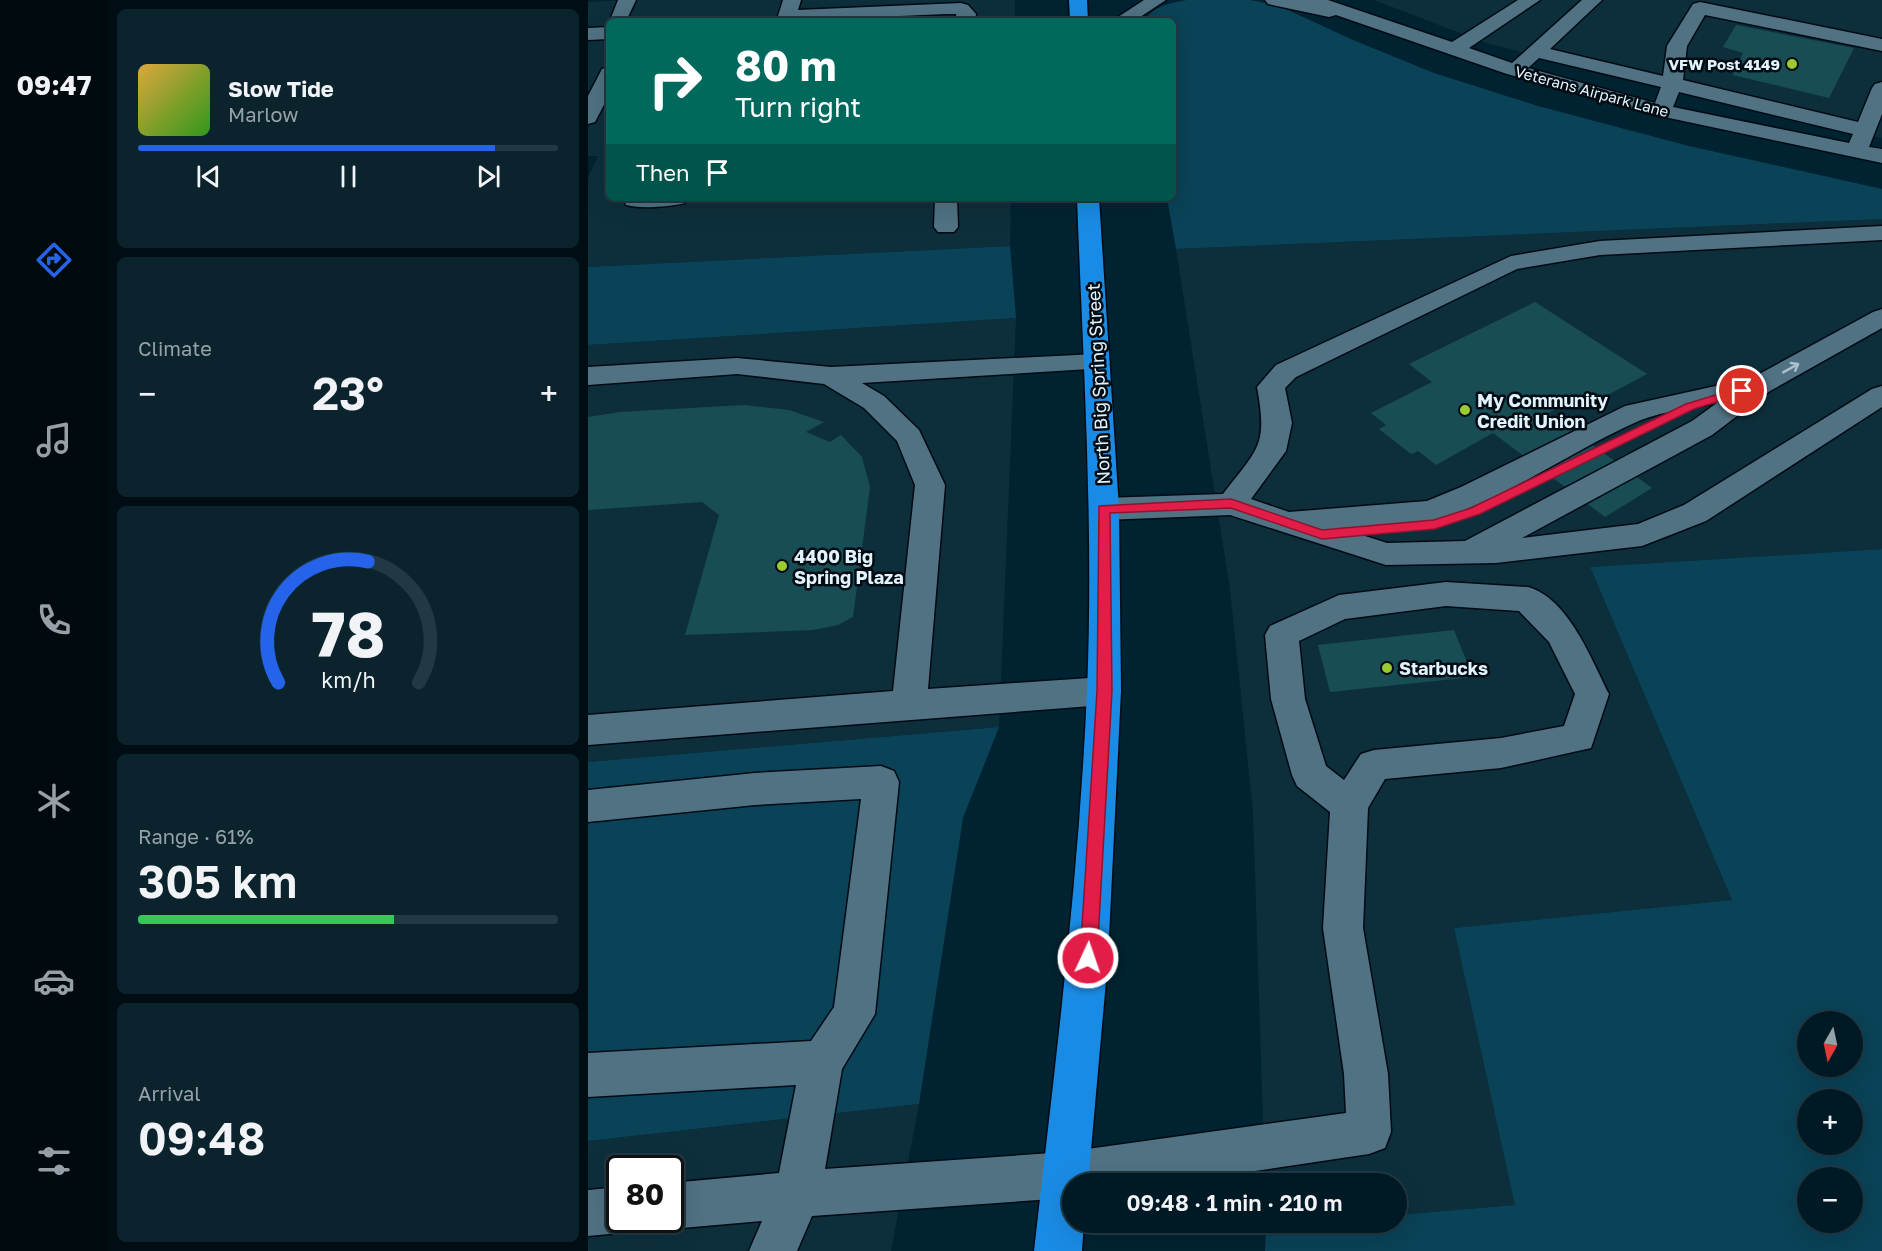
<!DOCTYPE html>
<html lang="en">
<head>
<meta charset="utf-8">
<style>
  :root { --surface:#001a25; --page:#0a232d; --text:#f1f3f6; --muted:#95a1a7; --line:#223842; --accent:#2563eb }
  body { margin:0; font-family:"Golos Text",sans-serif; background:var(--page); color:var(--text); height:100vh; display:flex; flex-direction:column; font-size:22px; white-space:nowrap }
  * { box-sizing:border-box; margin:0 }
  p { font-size:20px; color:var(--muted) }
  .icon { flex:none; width:33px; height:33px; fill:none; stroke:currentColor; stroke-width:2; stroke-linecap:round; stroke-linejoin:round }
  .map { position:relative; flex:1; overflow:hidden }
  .details { display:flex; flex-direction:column; gap:9px; padding:9px; background:#000e14; width:480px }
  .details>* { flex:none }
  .guide { position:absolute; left:18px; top:18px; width:570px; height:183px; border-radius:9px; box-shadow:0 6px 24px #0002,0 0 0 2px var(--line); background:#00695c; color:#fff; overflow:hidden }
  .needle { width:39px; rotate:189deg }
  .controls { position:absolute; left:1209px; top:1011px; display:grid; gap:12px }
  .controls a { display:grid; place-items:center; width:66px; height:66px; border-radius:50%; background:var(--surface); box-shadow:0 6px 24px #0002,0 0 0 2px var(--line); font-size:30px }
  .speed { position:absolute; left:18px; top:1155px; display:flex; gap:12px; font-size:30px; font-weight:700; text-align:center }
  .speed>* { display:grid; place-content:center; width:78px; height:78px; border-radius:50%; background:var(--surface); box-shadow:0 6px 24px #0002,0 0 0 2px var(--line); line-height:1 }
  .speed .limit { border:3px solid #111; border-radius:9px; background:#fff; color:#111 }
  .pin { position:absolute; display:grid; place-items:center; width:51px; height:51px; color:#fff; margin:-26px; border:3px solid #fff; border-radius:50%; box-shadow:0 2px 6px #0007 }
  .me { position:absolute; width:66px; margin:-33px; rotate:3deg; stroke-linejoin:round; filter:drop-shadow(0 0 4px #0008) }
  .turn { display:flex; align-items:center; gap:21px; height:126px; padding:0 30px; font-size:27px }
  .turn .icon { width:78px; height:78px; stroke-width:2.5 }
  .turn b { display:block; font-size:42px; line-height:51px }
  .then { display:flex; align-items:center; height:57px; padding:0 30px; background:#0003; gap:12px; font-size:22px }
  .big { font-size:45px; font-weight:600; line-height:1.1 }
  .details .card { flex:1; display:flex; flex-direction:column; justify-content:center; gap:9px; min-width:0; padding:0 21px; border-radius:9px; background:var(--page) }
  .details .dial { align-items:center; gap:0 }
  .dial svg { height:156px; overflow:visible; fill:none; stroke:var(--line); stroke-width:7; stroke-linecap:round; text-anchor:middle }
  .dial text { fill:var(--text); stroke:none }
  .song { display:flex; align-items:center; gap:18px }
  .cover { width:72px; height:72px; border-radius:9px; background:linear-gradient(135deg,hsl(40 70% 55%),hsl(110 70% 35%)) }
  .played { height:6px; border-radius:3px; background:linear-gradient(90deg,var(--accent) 85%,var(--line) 85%) }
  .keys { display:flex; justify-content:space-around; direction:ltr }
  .heat { display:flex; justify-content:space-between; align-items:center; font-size:33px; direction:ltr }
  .charge { height:9px; border-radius:4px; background:linear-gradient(90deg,#34c759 61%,var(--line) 0) }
  .trip { position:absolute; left:474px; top:1173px; width:345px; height:60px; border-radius:30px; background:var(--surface); box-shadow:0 6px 24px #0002,0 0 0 2px var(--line); font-weight:600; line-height:60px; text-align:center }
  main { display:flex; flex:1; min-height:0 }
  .tab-bar { display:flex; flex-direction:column; width:108px; justify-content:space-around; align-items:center; background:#000a0f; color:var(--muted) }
  .tab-bar .icon { width:42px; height:42px }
  .tab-bar .active { color:var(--accent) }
  .tab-bar b { font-size:27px; color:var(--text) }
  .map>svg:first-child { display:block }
</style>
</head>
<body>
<main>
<nav class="tab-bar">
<b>09:47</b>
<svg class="icon active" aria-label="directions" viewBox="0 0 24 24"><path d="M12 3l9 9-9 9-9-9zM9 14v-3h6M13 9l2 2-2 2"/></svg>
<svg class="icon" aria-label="music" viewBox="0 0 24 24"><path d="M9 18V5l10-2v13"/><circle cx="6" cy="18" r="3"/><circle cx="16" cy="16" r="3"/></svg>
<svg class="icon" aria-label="phone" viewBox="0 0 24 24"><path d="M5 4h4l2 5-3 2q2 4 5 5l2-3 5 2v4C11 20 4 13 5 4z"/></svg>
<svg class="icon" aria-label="climate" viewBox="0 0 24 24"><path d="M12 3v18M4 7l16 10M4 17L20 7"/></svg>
<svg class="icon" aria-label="car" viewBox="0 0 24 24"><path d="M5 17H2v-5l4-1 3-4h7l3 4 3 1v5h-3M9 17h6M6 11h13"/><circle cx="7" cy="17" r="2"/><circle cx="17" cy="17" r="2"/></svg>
<svg class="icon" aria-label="filters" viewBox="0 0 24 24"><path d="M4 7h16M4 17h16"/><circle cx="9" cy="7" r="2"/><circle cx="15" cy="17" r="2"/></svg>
</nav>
<section class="details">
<div class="card">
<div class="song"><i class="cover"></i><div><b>Slow Tide</b><p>Marlow</p></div></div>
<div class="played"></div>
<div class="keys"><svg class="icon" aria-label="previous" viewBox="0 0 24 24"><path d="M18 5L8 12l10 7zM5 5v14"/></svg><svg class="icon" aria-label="pause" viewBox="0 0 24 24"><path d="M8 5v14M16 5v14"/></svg><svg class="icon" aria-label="next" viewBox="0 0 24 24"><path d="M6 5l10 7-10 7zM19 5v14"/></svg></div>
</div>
<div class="card"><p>Climate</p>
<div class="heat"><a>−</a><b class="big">23°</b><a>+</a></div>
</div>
<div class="card dial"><svg viewBox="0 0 100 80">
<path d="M14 69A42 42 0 1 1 86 69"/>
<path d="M14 69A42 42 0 0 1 60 7" stroke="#2563eb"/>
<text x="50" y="56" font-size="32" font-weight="700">78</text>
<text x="50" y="72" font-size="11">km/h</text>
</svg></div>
<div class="card"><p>Range · 61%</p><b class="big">305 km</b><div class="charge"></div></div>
<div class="card"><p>Arrival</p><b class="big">09:48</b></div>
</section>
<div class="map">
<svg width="1294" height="1251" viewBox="0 0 1294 1251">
  <rect width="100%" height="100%" fill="#002331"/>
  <path fill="#0d2f3c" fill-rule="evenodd" d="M43 0H427V21H21V198H423L422 246 0 267V177L10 156H0V2Z
    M786 0H1294V138L1208 122 898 43Z
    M1294 219V549L1002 567 1144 900 866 928 928 1205 809 1215 808 1184 677 1183 665 812 642 589 588 249Z
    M428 318 411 727 0 762V345Z
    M331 1104 303 1251H0V1141ZM32 1168H82V1220H32Z"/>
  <path fill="#0a4257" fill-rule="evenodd" d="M599 0H662L689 5 765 40 846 73 950 106 1101 146 1294 189V219L588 249 579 198H585V21H556C566 6 582 3 599 0Z
    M422 246 428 318 0 345V267Z
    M1294 549V1251H677L678 1226 721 1222H808L809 1215 927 1205 866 928 1144 900 1002 567ZM1220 1022H1264V1066H1220ZM1220 1100H1264V1144H1220ZM1220 1178H1264V1222H1220Z
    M411 727 375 818 331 1104 0 1141V762Z"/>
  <path fill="#184d55" d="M1148 25 1266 48 1241 98 1145 75 1155 53 1135 47Z
    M947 302 1059 374 997 407 986 400 960 413 1064 488 1017 517 905 433 848 465 830 451 823 454 791 429 798 425 783 413 844 382 821 364Z
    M156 405 201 410 236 422 218 432 242 442 253 435 274 457 282 487 265 617 250 625 225 630 97 635 131 515 114 502 0 510V417L32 412Z
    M866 630 885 677 742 692 730 645Z"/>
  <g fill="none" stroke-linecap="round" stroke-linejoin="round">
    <g stroke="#000b15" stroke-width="3">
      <path id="minor" d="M30 0H48L38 21 21 23Z
        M195 0H213L210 10 373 3 380 5 388 14 387 21H369L368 14H358L197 21 190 16Z
        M556 0H578L546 21H524Z
        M677 0H740L864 42 930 0H952L881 48 924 63 994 0H1014L962 49 1075 76 1079 46 1105 4 1112 2 1294 39V51L1117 15 1099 46 1095 80 1270 122 1284 88 1287 84 1294 82V114L1281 147 1294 149V163L1067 115 919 74 748 15 741 17 680 4ZM951 58 1073 87 1067 103 940 68ZM1091 92 1265 134 1261 143 1085 107Z
        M21 27V39L0 40V28Z
        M21 67V95L7 122 0 124V96L14 69Z
        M36 198H100L97 203C80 207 55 209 38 205Z
        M347 198H369L370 227 366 232H350L346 227Z
        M1294 226V240L1012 255 929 269 708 377 697 388 704 423 698 451 663 499 701 512 839 501 873 487 1037 406 1164 378 1285 312 1294 309V328L1182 391 1124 435 934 538 1050 524 1096 505 1284 389 1294 386V407L1118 521 1054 546 908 563 798 565 642 515 516 520 505 517 501 509 505 501 516 498 635 494C670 448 680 447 669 387L688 365 923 256 1012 241ZM1129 403 1104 421 877 541 799 543 752 528 842 522C917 500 982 451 1053 420 1076 411 1105 408 1129 403Z
        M509 354 518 356 522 362 518 368 274 383 296 396 331 430 357 485 340 689 516 677 528 681 533 691 528 701 516 705 0 745V715L305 691 327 485 309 441 276 408 236 384 149 374 0 385V367L149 358 243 367Z
        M858 582 940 587C981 599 1003 659 1021 694L1003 748 913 768 797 779 780 808 775 928 800 1074 803 1132 797 1148 781 1154 579 1184H484V1197L478 1198 224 1216 209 1251H161L174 1221 82 1229 66 1222 64 1220H82V1183L191 1173 208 1085 0 1097V1053L223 1041 246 1007 273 799 167 805 0 822V790L167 773 293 766 306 771 311 782 287 1014 254 1069 237 1169 478 1152 758 1113 756 1074 735 928 742 812 709 786 704 775 683 699 677 635 682 626 751 595ZM858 606 931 611 961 642 987 694 976 726 913 738 786 750 773 754 756 780 738 766 717 699 711 641 757 619Z
        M32 1187V1220H51L49 1227 32 1233 0 1236V1190Z"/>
    </g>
    <g stroke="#000b15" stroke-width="3">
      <path id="highway" d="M481 0H499L500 21H482Z
        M489 198H511L531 509 533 691 520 958 500 1184H484V1222H496L494 1251H446C467 1065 491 878 499 691 506 527 495 362 489 198Z"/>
    </g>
    <use href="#minor" fill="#507283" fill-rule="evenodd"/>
    <use href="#highway" fill="#1a8be4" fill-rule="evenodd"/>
  </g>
  <defs><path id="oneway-shaft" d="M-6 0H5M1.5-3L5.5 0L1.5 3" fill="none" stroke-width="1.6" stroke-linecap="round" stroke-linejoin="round" transform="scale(1.5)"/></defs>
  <use stroke="#a7c0cc" href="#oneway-shaft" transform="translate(1203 368) rotate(-29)"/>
  <path fill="#e11d48" stroke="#92132f" stroke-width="1.5" d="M1154 387 1158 388V393L1106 409 892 514 847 529 734 539 643 508 522 513 524 691 509 958 506 964 500 966 494 964 492 958 509 691 511 506 643 499 734 530 846 520 883 508 1098 404Z"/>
  <g fill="#9bcb33" stroke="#010b11" stroke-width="2">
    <circle cx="1204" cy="64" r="6"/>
    <circle cx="877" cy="410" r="6"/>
    <circle cx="194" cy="566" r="6"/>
    <circle cx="799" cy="668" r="6"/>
  </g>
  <g text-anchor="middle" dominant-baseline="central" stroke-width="5" stroke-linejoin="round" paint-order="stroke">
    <g font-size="15" font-weight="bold" fill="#e1f4fd" stroke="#010b11" text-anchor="end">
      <text x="1192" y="64">VFW Post 4149</text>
    </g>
    <g font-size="15" fill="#e1f4fd" stroke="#010b11">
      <text transform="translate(1004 91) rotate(15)">Veterans Airpark Lane</text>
    </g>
    <g font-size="18" fill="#e1f4fd" stroke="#010b11">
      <text transform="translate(510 384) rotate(-93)">North Big Spring Street</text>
    </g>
    <g font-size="18" font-weight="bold" fill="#e1f4fd" stroke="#010b11" text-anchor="start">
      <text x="889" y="400">My Community<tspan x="889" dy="21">Credit Union</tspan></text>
      <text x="206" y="556">4400 Big<tspan x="206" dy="21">Spring Plaza</tspan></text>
      <text x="811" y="668">Starbucks</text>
    </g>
  </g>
</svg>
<div class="controls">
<a><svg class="needle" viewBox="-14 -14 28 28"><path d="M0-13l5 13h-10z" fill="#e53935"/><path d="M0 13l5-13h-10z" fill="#95a1a7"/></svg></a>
<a>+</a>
<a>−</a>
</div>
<div class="speed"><div class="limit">80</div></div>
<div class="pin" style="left:1154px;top:391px;background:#d93025"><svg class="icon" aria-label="arrive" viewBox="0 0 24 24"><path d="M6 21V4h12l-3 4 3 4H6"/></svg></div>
<svg class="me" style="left:500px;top:958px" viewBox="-20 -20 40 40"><circle r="17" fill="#e11d48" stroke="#fff" stroke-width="3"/><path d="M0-11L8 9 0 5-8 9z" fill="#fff"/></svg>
<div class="trip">09:48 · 1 min · 210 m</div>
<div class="guide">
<div class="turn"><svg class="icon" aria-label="right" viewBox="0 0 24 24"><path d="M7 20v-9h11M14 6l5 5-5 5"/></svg><div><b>80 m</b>Turn right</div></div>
<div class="then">Then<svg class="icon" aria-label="arrive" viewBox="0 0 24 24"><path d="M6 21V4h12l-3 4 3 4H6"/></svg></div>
</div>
</div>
</main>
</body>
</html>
